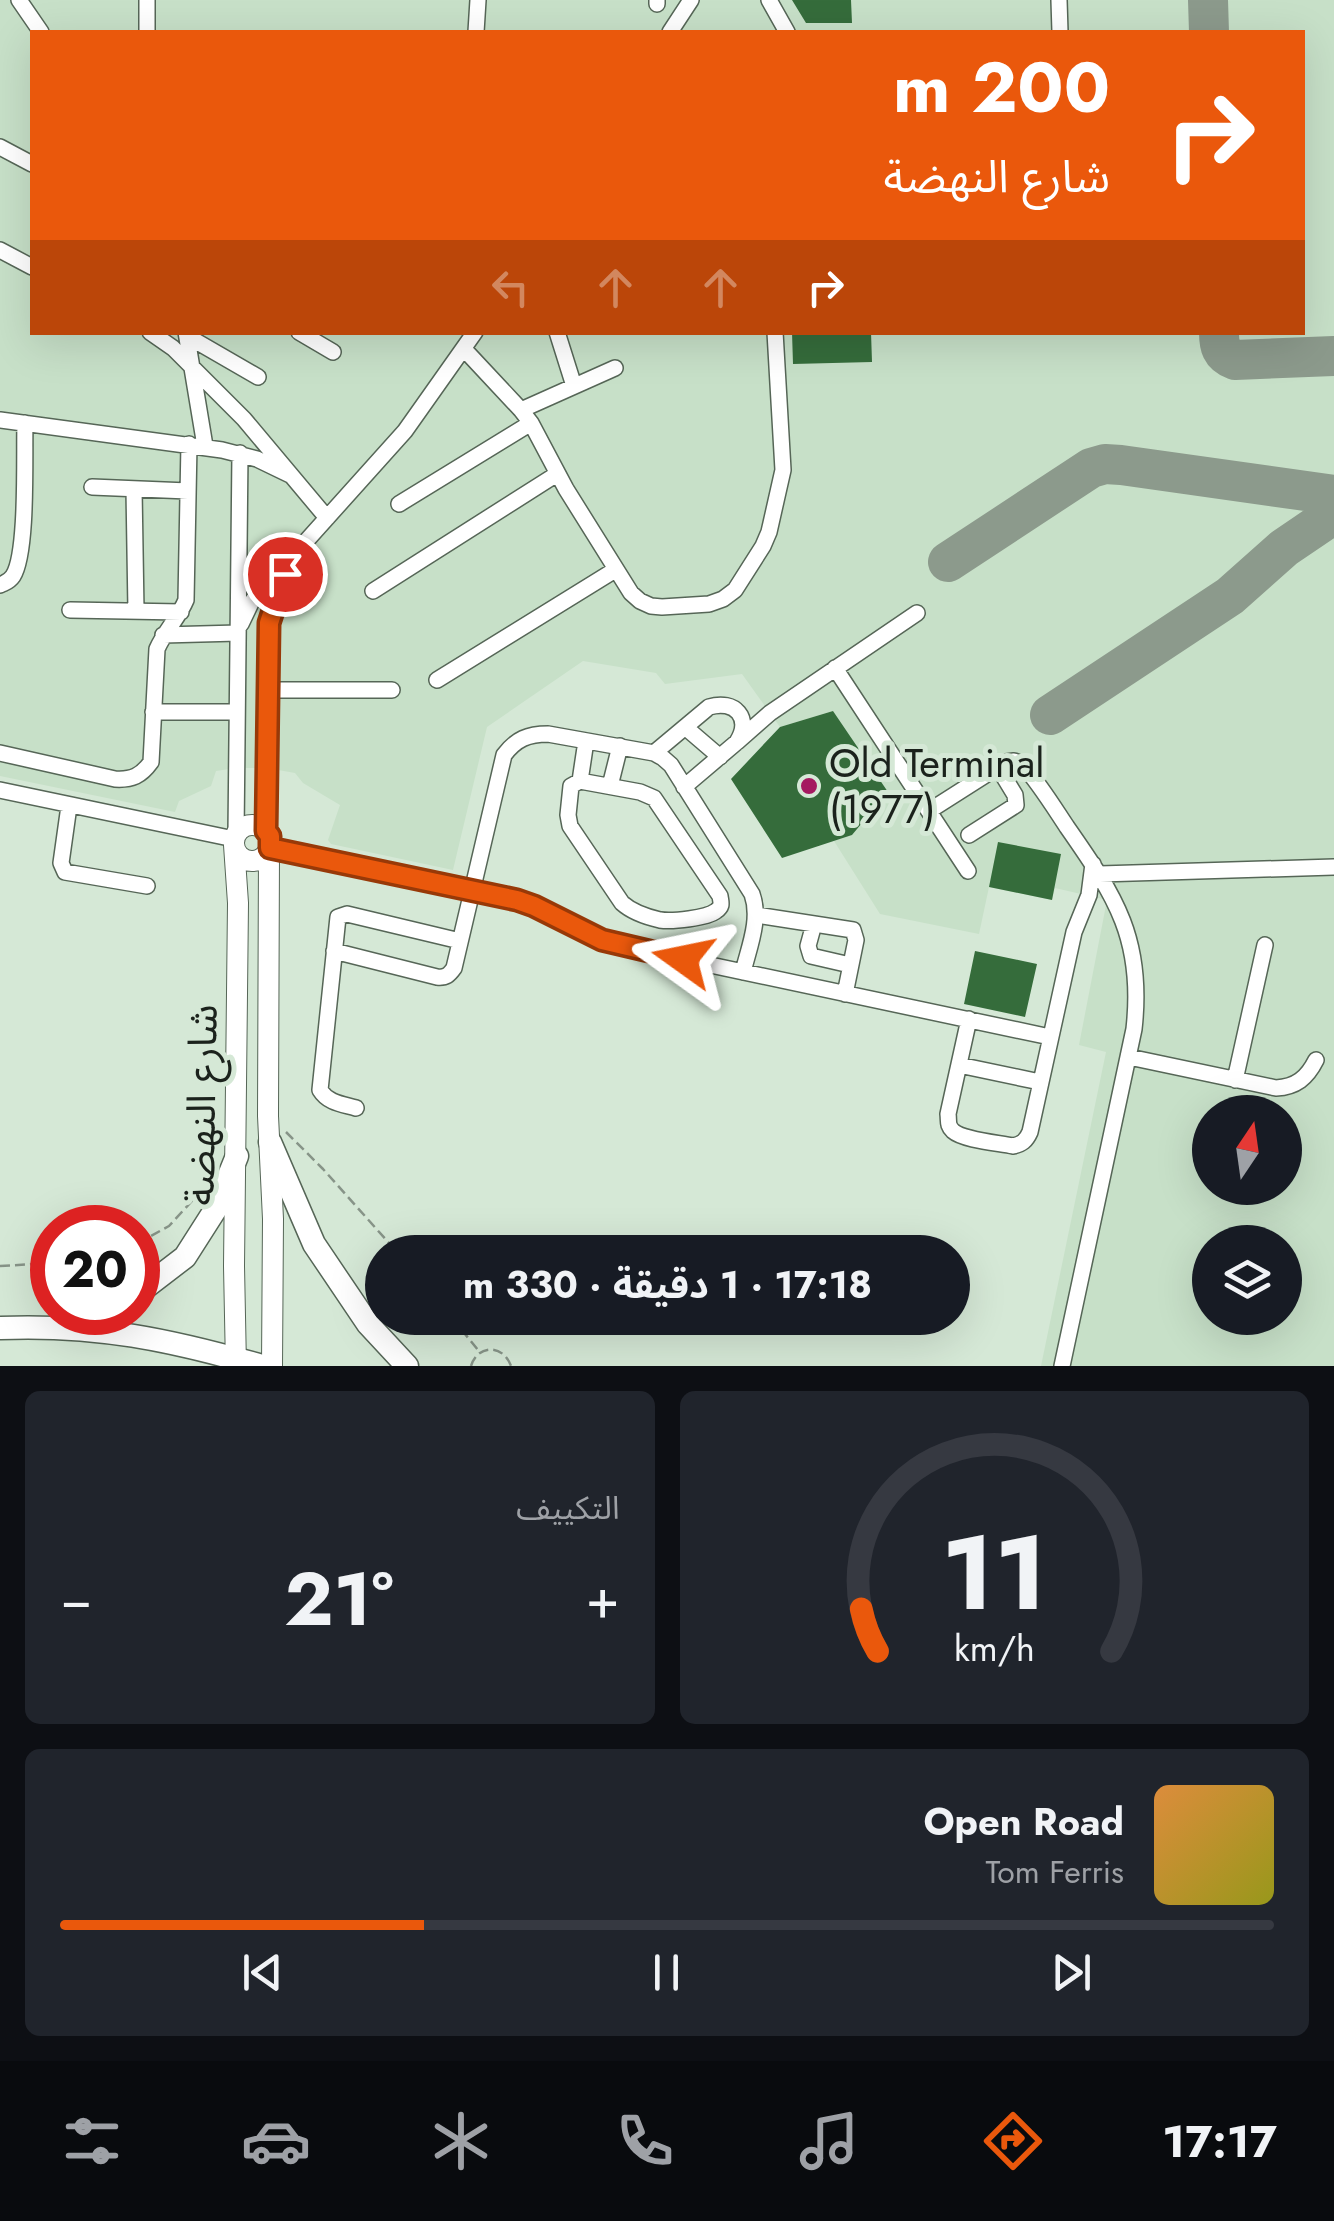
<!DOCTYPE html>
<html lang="ar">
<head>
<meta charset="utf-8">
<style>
  :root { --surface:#171b24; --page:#20242c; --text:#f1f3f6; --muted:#9ea1a6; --line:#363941; --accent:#ea580c }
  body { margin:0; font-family:Jost,"Noto Sans Arabic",sans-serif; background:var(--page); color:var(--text); direction:rtl; height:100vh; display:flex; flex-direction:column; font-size:38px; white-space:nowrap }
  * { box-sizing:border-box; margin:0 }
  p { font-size:32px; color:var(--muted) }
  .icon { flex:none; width:55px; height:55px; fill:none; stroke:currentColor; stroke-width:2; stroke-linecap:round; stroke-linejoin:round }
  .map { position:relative; height:1366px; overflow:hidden; direction:ltr }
  .panel { display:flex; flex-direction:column; gap:25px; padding:25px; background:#0d0f14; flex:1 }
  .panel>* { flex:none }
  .top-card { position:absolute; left:30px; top:30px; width:1275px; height:305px; border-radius:0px; box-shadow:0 10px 40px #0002; direction:rtl; background:#ea580c; color:#fff; overflow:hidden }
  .needle { width:65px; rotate:13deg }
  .controls { position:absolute; left:1192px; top:1095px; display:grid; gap:20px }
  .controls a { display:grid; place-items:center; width:110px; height:110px; border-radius:50%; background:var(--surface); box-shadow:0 10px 40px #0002; font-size:50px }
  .speed { position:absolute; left:30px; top:1205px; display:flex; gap:20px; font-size:50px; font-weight:700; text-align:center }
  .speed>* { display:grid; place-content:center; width:130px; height:130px; border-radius:50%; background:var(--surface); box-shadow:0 10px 40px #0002; line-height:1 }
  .speed .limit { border:15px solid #d22; background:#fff; color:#111 }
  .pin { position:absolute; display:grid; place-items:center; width:85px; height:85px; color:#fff; margin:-42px; border:5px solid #fff; border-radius:50%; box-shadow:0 2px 10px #0007 }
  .me { position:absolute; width:110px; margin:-55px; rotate:282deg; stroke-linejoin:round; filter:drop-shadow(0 0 8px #0008) }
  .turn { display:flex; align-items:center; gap:35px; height:210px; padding:0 30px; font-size:45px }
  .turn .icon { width:130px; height:130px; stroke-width:2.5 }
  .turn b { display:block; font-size:70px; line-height:85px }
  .lanes { display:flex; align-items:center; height:95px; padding:0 30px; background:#0003; justify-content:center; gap:50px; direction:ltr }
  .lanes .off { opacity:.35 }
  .big { font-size:75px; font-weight:700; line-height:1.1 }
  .panel .tile { flex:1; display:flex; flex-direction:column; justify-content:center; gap:15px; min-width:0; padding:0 35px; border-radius:15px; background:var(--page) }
  .panel .dial { align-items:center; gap:0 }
  .dial svg { height:260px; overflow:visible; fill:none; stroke:var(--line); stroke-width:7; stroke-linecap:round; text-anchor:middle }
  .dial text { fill:var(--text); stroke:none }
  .song { display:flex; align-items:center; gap:30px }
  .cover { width:120px; height:120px; border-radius:15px; background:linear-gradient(135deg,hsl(30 70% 55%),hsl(60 70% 35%)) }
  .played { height:10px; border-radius:5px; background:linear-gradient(90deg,var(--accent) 30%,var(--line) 30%) }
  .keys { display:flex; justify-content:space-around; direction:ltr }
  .heat { display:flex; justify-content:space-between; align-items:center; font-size:55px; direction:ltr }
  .panel .tiles { flex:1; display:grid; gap:25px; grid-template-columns:1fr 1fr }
  .tile:last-child { grid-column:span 2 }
  .trip { position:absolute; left:365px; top:1235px; width:605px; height:100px; border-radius:50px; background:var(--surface); box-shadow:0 10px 40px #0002; font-weight:700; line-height:100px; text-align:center; direction:rtl }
  .dock { display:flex; height:160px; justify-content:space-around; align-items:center; background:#090b0e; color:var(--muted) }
  .dock .icon { width:70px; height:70px }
  .dock .selected { color:var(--accent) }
  .dock b { font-size:45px; color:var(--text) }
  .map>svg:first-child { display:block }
</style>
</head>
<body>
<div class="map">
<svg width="1334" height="1366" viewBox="0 0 1334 1366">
  <rect width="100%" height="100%" fill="#d5e8d6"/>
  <path fill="#c7e0c8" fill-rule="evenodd" d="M0 0H1334V1366H1041L1106 1052 1079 1045 1107 900 1055 888 1052 900 989 887 979 934 880 914 834 841 852 835 888 792 833 711 780 727 742 674 665 684 656 673 583 661 487 727 453 870 331 844 328 840 340 805 303 783 295 773 267 768H236L216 771 211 786 179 801 175 812 0 776ZM32 32H1302V332H32ZM1210 1112H1285V1188H1210ZM1210 1242H1285V1318H1210Z"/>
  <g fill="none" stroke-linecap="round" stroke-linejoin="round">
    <path stroke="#8c9a8c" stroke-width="40" d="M1208 0 1209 32
      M1219 332C1219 346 1221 355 1235 360L1334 356
      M948 562 1091 468 1105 464 1121 465 1334 495
      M1050 715 1230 596 1284 548 1334 514"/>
  </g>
  <path fill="#356c3b" d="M792 0H851L852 23H806Z
    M792 332H871L872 362 793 364Z
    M833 711 888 792 852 835 782 858 731 779 780 727Z
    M998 842 1061 854 1052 900 989 887Z
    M975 951 1037 964 1025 1017 964 1004Z"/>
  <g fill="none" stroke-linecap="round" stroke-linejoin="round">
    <g stroke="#566657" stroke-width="18">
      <path id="minor" d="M19 0 41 32
        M147 0V32
        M657 0V4
        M769 0 787 32
        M1059 0 1060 32
        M476 32 478 0
        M670 32 691 0
        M0 147 32 164
        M0 250 32 267
        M150 332 173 348 244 419 327 518
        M186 332 205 446
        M299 332 333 352
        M557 332 574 386
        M187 336 258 377
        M464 349 521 410 531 423 566 489 631 593 640 601 651 606 662 607 709 604 723 599 735 590 763 546 769 532 783 470 775 332
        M521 410 615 368
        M0 420 222 450 257 459 290 475
        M92 487 188 491
        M134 489 136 611
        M399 504 531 423
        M0 585C6 582 9 582 13 576 28 553 24 454 25 423
        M373 591 557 474
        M70 610 181 612
        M241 624 251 603 269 578 291 558 405 431 475 332
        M163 635 238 633
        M835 668 968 871
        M437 680 615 570
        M269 690H392
        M153 712H237
        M685 727 720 757
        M737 742 770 713 917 613
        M0 753 115 779C132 780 141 776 151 762L157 649C165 631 179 617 186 600L189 444
        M654 753 709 707C735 699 752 718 737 742L684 787
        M580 781 640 792 654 798 720 896C721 903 723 906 716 911 707 918 672 922 660 920 647 917 632 912 622 903L570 826 568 815 571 786Z
        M580 781 586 741
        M610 786 620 746
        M0 790 234 839
        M69 806 61 863 65 872 147 886
        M929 811 1006 762 1014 761 1022 764C1039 783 1053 806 1067 827 1116 897 1144 940 1134 1029L1062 1366
        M266 831 269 623 289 561
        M236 834 240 453
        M969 835 1016 805 1015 795 998 767
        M270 848 517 900C554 912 584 935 621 946L1050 1037
        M1100 874 1334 867
        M756 915 853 930 856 940 845 994
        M814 924 808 946 811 956 850 965
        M334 951 437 977C446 978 449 975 454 968L504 755C516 739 528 734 548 734L654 753 663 758 671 765 752 894C761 919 749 947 743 972
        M969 1019 948 1114C949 1122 947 1125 953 1131 963 1140 999 1143 1013 1146 1022 1144 1026 1141 1030 1132L1074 932 1089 895 1093 864
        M1129 1057 1276 1088C1296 1087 1307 1078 1316 1060
        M959 1065 1040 1082
        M1235 1080 1265 945
        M356 1108C342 1104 328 1103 320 1090L338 917 347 914 460 941"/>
    </g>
    <g stroke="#566657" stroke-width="22">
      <path id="major" d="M234 843a18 18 0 1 1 36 0a18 18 0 1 1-36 0Z
        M234 845 238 903 234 1266 236 1366
        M269 851 268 1116 273 1219 272 1366"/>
    </g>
    <g stroke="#566657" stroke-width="25">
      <path id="highway" d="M270 1142 314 1244 368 1324 407 1366
        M138 1293 185 1257 215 1210 237 1156
        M0 1328C96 1324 171 1340 262 1366"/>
    </g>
    <path stroke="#879488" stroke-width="2.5" stroke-dasharray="10 5" stroke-linecap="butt" d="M286 1132 323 1169 397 1252
      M138 1243 169 1226 202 1190
      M0 1266 52 1263
      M452 1318 478 1350
      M471 1366C478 1344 503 1344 511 1366"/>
    <use href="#minor" stroke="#fff" stroke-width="15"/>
    <use href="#major" stroke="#fff" stroke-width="20"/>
    <use href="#highway" stroke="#fff" stroke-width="22"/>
  </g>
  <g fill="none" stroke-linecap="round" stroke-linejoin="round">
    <g stroke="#983908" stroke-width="25">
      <path id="route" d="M285 574 269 623 266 831 270 836V848L517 900 534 906 602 940 683 959"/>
    </g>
    <use href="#route" stroke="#ea580c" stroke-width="18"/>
  </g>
  <circle fill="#a51a60" stroke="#d5e8d6" stroke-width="4" cx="809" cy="786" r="10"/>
  <g text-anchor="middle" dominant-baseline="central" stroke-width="10" stroke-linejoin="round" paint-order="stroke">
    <g font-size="40" fill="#1b221c" stroke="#d5e8d6" text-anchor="start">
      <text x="829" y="763">Old Terminal<tspan x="829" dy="46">(1977)</tspan></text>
    </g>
    <g font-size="40" fill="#1b221c" stroke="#d5e8d6">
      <text transform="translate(201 1105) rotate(-89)">شارع النهضة</text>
    </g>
  </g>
</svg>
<div class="controls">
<a><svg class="needle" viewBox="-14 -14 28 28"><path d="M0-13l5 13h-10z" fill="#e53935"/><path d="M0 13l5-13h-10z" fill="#9ea1a6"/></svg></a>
<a><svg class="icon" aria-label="layers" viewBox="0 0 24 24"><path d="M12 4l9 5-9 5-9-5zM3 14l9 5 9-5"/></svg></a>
</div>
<div class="speed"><div class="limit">20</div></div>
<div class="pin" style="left:285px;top:574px;background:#d93025"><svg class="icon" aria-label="arrive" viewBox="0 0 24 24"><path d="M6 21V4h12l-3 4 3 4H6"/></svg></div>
<svg class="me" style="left:683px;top:959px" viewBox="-20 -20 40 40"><path d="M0-17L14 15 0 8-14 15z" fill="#ea580c" stroke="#fff" stroke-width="4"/></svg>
<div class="trip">17:18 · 1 دقيقة · 330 m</div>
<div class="top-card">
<div class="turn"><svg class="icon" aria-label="right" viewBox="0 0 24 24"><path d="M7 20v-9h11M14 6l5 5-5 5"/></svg><div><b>200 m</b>شارع النهضة</div></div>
<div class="lanes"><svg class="icon off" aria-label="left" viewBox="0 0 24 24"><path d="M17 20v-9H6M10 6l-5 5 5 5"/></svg><svg class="icon off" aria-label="ahead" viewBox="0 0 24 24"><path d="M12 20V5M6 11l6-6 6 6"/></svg><svg class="icon off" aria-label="ahead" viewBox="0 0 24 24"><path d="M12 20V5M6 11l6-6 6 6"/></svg><svg class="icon" aria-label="right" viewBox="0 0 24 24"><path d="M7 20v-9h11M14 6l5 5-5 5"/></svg></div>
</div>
</div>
<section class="panel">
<div class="tiles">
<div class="tile dial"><svg viewBox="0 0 100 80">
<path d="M14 69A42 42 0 1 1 86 69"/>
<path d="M14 69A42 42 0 0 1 9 56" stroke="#ea580c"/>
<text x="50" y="56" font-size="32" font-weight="700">11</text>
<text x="50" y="72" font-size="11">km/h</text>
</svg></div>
<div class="tile"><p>التكييف</p>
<div class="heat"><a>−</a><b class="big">21°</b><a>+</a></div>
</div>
<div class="tile">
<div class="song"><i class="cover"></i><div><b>Open Road</b><p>Tom Ferris</p></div></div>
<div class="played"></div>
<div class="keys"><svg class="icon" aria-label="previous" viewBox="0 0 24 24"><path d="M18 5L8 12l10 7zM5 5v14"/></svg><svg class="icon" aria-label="pause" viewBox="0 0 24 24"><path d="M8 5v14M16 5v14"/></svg><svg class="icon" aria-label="next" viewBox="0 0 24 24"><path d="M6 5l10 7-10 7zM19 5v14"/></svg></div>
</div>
</div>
</section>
<nav class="dock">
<b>17:17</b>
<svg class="icon selected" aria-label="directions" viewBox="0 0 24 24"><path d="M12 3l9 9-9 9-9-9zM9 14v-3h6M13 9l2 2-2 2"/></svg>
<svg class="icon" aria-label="music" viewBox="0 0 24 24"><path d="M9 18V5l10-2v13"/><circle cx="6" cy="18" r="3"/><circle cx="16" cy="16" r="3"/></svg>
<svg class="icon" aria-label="phone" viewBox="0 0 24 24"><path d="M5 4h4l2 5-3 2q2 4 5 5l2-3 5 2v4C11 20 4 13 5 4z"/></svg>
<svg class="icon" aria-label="climate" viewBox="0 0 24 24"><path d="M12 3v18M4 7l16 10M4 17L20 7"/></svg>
<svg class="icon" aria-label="car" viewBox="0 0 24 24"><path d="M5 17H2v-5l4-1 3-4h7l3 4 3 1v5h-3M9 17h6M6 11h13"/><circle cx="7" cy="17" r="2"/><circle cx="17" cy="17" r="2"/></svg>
<svg class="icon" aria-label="filters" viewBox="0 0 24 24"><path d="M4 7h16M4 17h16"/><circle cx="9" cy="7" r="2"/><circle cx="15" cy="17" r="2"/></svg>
</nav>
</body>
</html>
